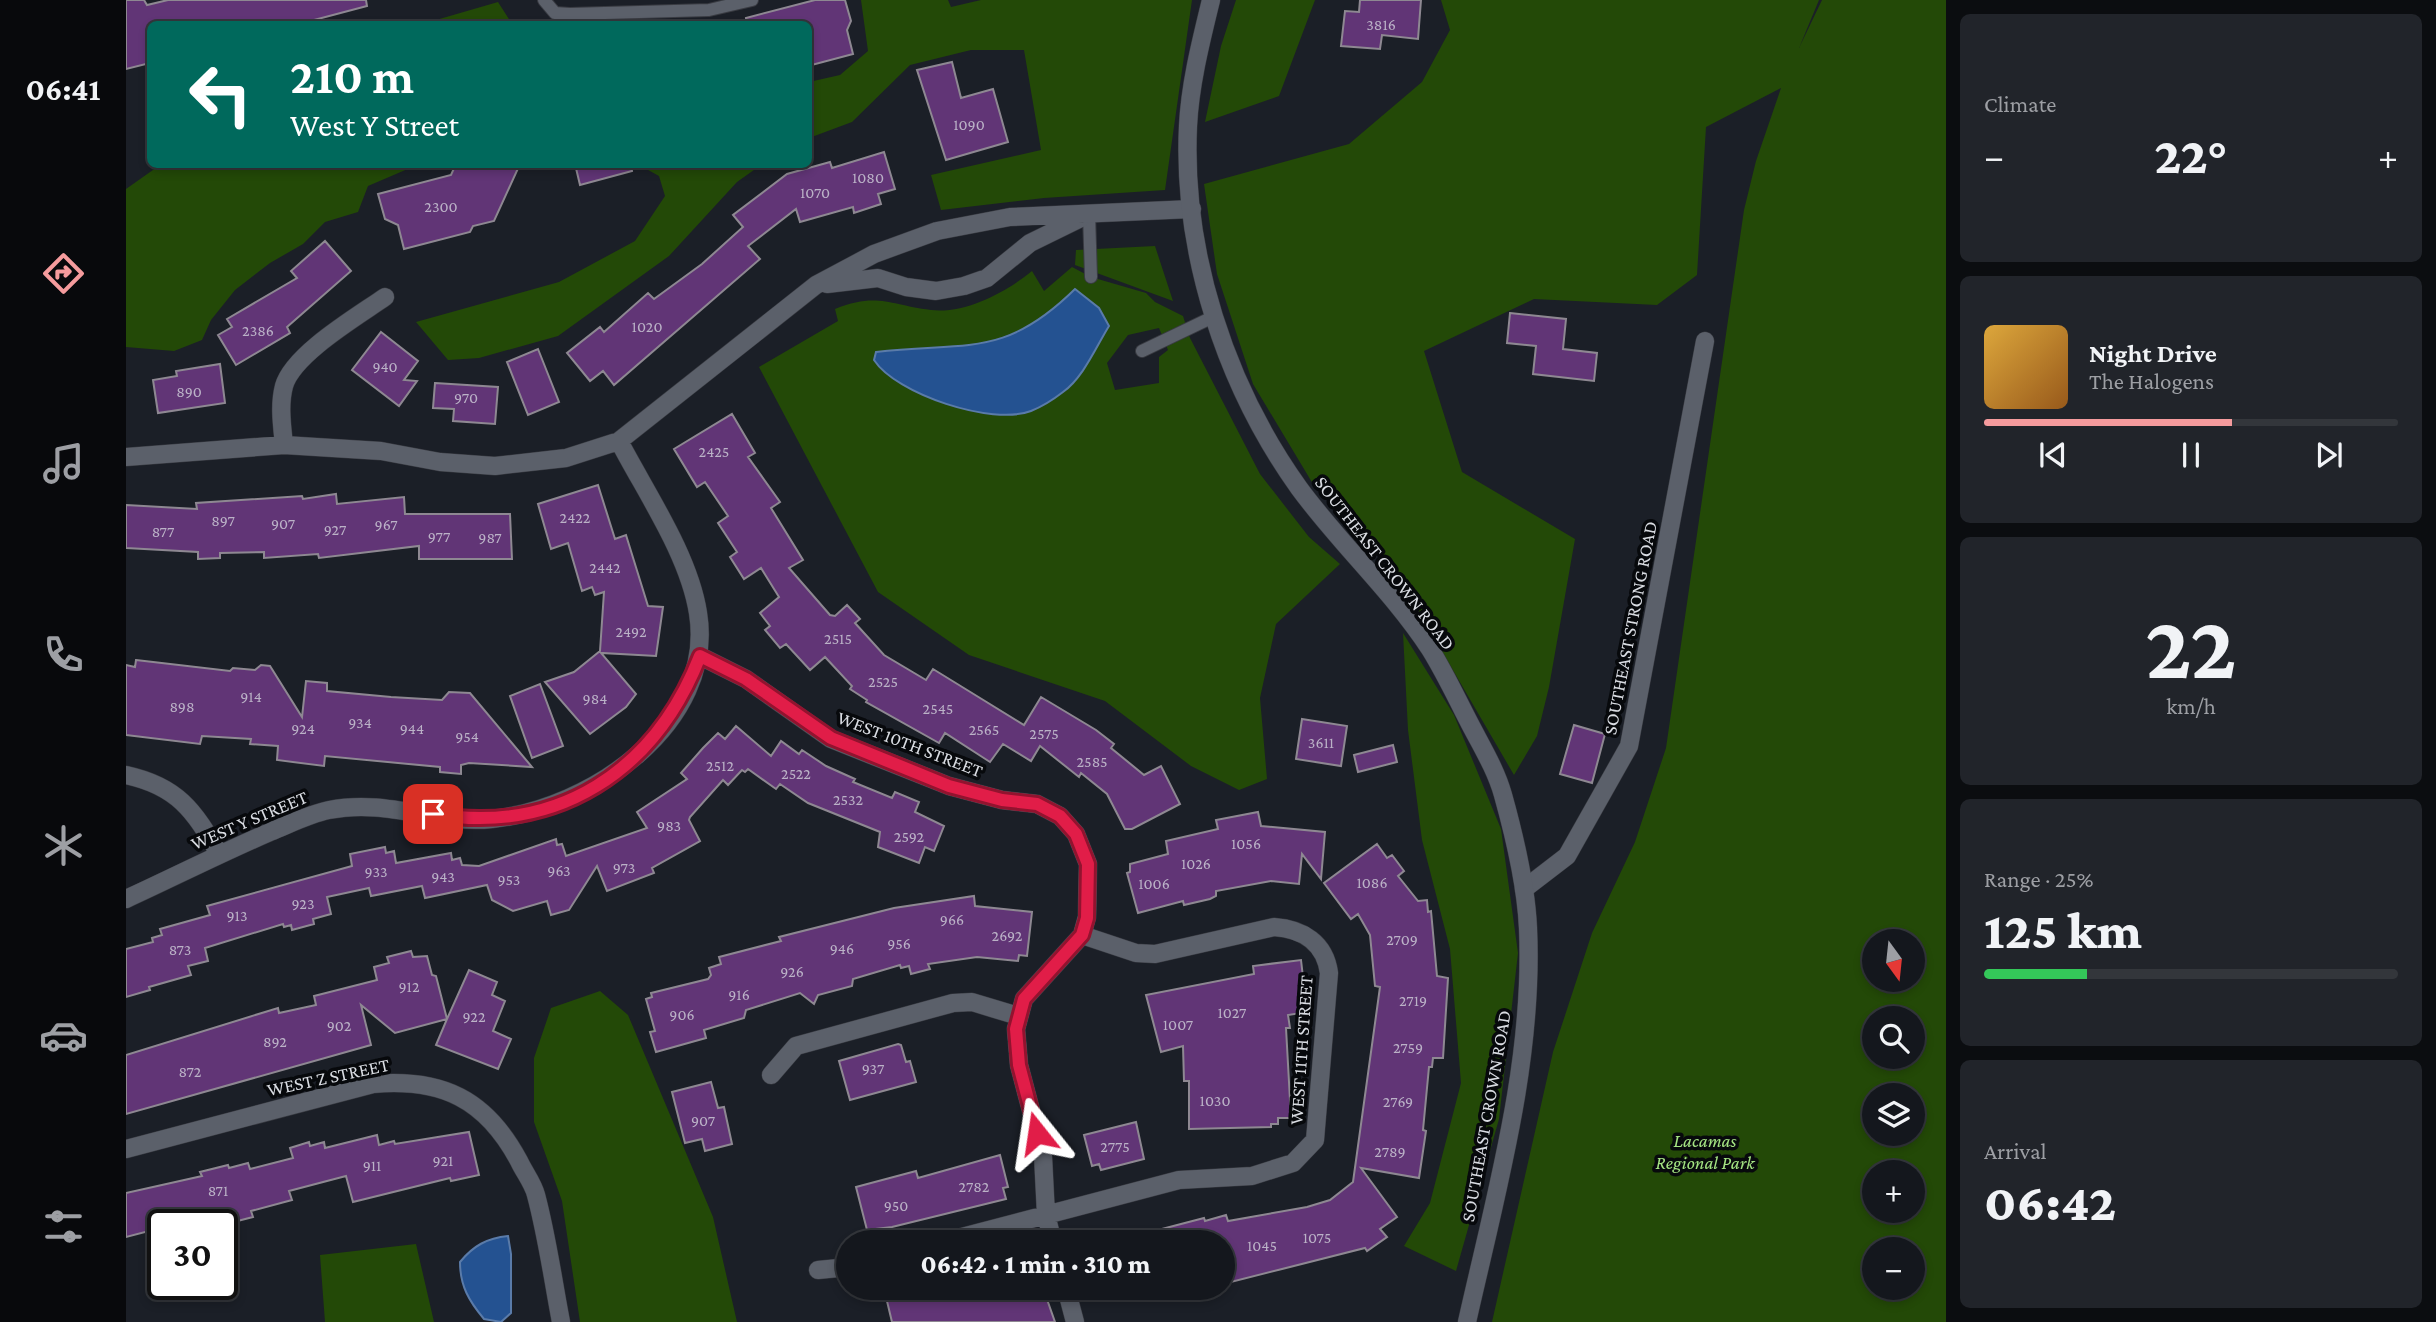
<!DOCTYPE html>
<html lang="en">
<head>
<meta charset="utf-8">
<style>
  :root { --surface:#14171d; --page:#21242a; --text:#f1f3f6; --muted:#9d9fa4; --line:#33363b; --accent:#f59b9d }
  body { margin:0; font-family:"Crimson Pro",serif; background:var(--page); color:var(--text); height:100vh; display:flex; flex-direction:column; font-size:26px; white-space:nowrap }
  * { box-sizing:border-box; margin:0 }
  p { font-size:23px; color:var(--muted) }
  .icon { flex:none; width:38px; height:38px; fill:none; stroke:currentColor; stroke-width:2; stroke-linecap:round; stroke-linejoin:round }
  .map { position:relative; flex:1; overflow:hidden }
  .details { display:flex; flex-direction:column; gap:14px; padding:14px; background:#0b0d10; width:490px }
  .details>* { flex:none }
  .guide { position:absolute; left:21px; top:21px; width:665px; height:147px; border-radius:10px; box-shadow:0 4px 10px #0003,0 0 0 2px var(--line); background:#00695c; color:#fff; overflow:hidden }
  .needle { width:46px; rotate:165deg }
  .controls { position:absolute; left:1736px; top:929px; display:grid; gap:14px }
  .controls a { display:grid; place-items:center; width:63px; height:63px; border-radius:50%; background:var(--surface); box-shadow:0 4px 10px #0003,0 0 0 2px var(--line); font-size:35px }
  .speed { position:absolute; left:21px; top:1209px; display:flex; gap:14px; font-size:35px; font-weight:700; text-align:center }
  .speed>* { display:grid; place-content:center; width:91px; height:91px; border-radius:50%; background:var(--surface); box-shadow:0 4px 10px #0003,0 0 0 2px var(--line); line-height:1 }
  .speed .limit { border:4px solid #111; border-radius:10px; background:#fff; color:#111 }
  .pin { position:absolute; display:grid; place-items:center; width:60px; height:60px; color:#fff; margin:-30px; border-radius:14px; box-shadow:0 4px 10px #0006 }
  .me { position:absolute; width:77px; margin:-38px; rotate:345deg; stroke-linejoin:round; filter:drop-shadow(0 0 5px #0008) }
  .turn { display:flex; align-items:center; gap:24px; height:147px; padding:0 28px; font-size:32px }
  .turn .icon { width:91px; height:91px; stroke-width:2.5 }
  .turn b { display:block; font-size:49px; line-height:60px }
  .big { font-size:52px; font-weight:800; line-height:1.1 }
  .details .tile { flex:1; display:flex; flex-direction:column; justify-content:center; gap:10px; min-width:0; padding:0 24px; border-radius:10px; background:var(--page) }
  .details .dial { align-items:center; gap:0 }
  .dial b { font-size:91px; line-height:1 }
  .song { display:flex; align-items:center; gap:21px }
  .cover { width:84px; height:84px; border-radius:10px; background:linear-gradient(135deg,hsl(40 70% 55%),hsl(30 70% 35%)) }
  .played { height:7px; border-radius:4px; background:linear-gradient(90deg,var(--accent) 60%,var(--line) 60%) }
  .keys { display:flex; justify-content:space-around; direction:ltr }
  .heat { display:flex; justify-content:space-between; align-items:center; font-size:38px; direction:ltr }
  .charge { height:10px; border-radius:5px; background:linear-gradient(90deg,#34c759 25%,var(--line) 0) }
  .trip { position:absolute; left:710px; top:1230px; width:399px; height:70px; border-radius:35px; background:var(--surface); box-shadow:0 4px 10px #0003,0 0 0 2px var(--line); font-weight:800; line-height:70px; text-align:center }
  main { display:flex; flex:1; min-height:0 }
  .tab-bar { display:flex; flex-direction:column; width:126px; justify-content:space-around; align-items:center; background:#08090c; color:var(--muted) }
  .tab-bar .icon { width:49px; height:49px }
  .tab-bar .active { color:var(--accent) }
  .tab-bar b { font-size:32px; color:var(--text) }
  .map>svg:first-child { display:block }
</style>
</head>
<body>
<main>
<nav class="tab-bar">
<b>06:41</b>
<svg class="icon active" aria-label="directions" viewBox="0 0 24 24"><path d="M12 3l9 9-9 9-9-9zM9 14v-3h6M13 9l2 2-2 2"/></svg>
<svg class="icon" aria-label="music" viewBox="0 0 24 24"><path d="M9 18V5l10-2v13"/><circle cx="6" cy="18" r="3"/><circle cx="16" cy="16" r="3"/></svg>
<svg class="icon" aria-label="phone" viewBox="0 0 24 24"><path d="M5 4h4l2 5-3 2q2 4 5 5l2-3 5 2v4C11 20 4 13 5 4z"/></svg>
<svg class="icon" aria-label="climate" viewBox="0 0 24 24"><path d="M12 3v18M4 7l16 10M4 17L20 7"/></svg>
<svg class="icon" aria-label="car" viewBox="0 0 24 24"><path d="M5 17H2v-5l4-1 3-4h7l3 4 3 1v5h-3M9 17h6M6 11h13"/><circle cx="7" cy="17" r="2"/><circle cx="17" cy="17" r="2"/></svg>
<svg class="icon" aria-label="filters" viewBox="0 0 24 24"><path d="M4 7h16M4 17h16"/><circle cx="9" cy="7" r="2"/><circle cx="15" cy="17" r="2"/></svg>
</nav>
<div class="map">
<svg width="1820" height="1322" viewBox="0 0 1820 1322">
  <rect width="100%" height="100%" fill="#1b1f27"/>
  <path fill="#234907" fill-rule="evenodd" d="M735 0H822L825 7 855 0H1066L1039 190 918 198 815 210 805 175 915 150 898 50H845L784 65 726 122 683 138V82L714 75 742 51Z
    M1110 0H1189L1153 96 1079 122 1095 46Z
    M1315 0H1693L1673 48 1696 0H1820V1322H1366L1427 1052 1466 933 1509 842 1540 748 1618 210 1630 161 1655 88 1580 127 1571 275 1531 305 1408 299 1298 351 1336 472 1449 539 1423 687 1411 736 1388 775 1271 574 1216 503 1187 484 1127 384 1091 274 1078 184 1223 144 1296 82 1324 30ZM1748 942H1787V980H1748ZM1748 1018H1787V1057H1748ZM1748 1096H1787V1134H1748ZM1748 1172H1787V1211H1748ZM1748 1250H1787V1288H1748Z
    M372 2 386 24H303L310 20Z
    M34 165V164L291 165 242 186 232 212 199 222 177 244 144 263 109 290 85 320 76 340 48 351 0 347V189Z
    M513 165H635L611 182 543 256 432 336 353 358 322 360 290 322 433 282 509 241 539 196 533 176Z
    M1029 246 1047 301 949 265 950 250Z
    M946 267 965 277 1020 293 1029 302 1057 316 1064 338 1134 474 1183 537 1214 564 1150 624 1134 698 1141 779 1113 790 1065 766 979 701 843 655 752 592 633 367 712 321 709 309C751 292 764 305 805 310 840 314 880 292 906 271L918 291ZM922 316 983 327 940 391 750 352 845 347 886 335ZM1033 328 1042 350 1033 357V383L989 390 981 363 1002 335Z
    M1277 633 1328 715 1375 829 1392 953 1373 1119 1330 1271 1278 1246 1304 1203 1335 1083 1324 949 1296 840 1282 730Z
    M474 991 502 1015 587 1217 611 1322H454L436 1201 408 1122V1058L425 1008Z
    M290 1244 308 1322H199L194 1255Z"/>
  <path fill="#245291" stroke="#5a7ba9" stroke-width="2" d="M949 289 973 308 983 326C970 347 957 378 937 392 928 399 915 407 905 411 866 426 770 394 748 360L750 352C839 341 877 360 949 289Z
    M382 1236 385 1254V1313L375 1322 358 1319C343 1301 334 1286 334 1262 347 1246 361 1238 382 1236Z"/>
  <path fill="#613576" stroke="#8e8892" stroke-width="2" d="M0 0H18L21 5 42 0H240L241 6 173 24H24V63L0 69Z
    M689 0H719L725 21 721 30 727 54 682 66V24H621L620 18Z
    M1234 0H1295L1292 39 1256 35 1254 49 1215 46 1219 11 1233 12Z
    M826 62 835 98 867 89 882 142 820 160 791 70Z
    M758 152 769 189 752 194 755 204 728 213 727 207 674 222 670 209 622 246 634 259 488 385 477 371 464 381 441 353 474 327 478 332 522 293 528 299 576 264 617 227 607 215 661 174 704 162 706 168Z
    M330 164H394L368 221 347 226 344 232 278 249 272 225 259 219 252 194 325 175Z
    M449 164H505L506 171 454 185Z
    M199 241 225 271 161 327 164 333 110 365 92 335 106 327 101 319 171 278 165 271Z
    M1384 313 1440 319 1437 349 1471 353 1468 381 1407 374 1410 346 1381 343Z
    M255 332 292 361 278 380 291 381 273 406 226 370Z
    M412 349 433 402 402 415 381 362Z
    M94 364 99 403 32 413 27 380 51 376 50 371Z
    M309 383 372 387 369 424 327 421 328 409 307 408Z
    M606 414 629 453 622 457 654 502 645 508 677 560 663 568 704 615 709 616 721 605 734 619 729 623 758 655 800 680 807 669 898 725 915 697 970 730 988 744 985 748 1018 775 1035 766 1054 804 1006 829H999L981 794 955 773 953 777 914 746 905 761 877 744 864 762 819 733 813 743 740 702 741 700 724 689 726 686 699 657 684 670 660 644 654 648 639 630 644 626 634 613 653 597 635 568 618 579 604 557 611 552 592 523 602 516 579 482 571 487 548 449Z
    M472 485 489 539 500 535 522 606 537 607 530 656 475 653 510 694 500 707 464 734 419 682 448 672 474 651 478 592 469 595 466 587 456 591 442 543 425 549 412 504Z
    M210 494 211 504 278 497 279 514H384L386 559H293V546L193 558 192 554 138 558V552L94 553V558L72 559V552L0 548V505L71 509 70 503 176 496 177 499Z
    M10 660 104 671 107 668 129 670 135 665 144 666 176 717 180 681 201 683V691L265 697 316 700 323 692 344 693 406 767 343 763 335 765V774L314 772V767L199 756 198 766 151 760 152 746 124 744 125 739 76 736 74 744 0 735V665L9 667Z
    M414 684 437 746 406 758 384 696Z
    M1176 719 1221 726 1215 766 1170 759Z
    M1448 725 1479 734 1466 783 1434 774Z
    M610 726 645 756 655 741 673 754 676 750 700 766 729 779 727 782 766 798 769 792 793 802 789 812 818 826 808 851 799 847 793 863 752 847 754 832 682 803 654 784 650 789 622 769 619 772 616 770 602 785 597 780 564 817 563 820 574 841 526 868 528 873 481 891 471 866 443 910 425 915 421 901 387 911 366 900 361 885 299 898 296 886 245 896 243 888 201 897 205 914 187 919 188 924 166 930 165 925 158 927 157 924 79 948 82 961 62 966 65 975 23 987 24 990 0 997V949L27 942 26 938 36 935 34 929 84 915 81 906 226 866 224 854 259 847 260 853 268 851 270 863 325 853 326 860 334 858 336 865 353 866 430 839 431 845 436 844 440 856 521 828 511 812 561 779 555 773 577 748 592 733 599 739Z
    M1267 745 1271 762 1232 772 1228 755Z
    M1132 812 1135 826 1199 832 1195 879 1176 854 1173 884 1145 881 1090 891V896L1084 899 1058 905 1057 901 1012 913 1001 873 1004 872V864L1042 854 1040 841 1092 829 1090 820Z
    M1251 844 1261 858 1266 855 1278 871 1272 876 1292 901 1301 900 1302 912 1305 911 1311 976 1322 978 1317 1058H1307L1306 1067H1303L1297 1130 1300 1131 1293 1178 1235 1168 1271 1217 1254 1229 1261 1237 1241 1251 1239 1248 1097 1284V1242H1010L1009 1236 1078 1218 1079 1221 1100 1215 1102 1221 1181 1207 1204 1200 1227 1182 1254 987 1249 986 1244 935 1232 914 1225 919 1198 883Z
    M848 896 849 906 906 912 901 956 893 955 892 961 851 957 802 964 804 969 785 974 783 966 775 968 774 965 727 979 726 986 692 995 688 1004 674 993 620 1010 618 1018 578 1030 580 1038 530 1052 524 1032 529 1031 520 999 526 997 525 993 582 979 585 975 583 968 595 964 593 957 655 941 653 937 768 908Z
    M285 951 287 957 301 956 306 975 310 976 321 1019 343 970 371 982 366 995 379 1001 367 1031 385 1039 372 1069 310 1045 321 1019 269 1033 235 1005 245 1045 0 1114V1055L152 1008 153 1013 190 1005 188 996 251 980 248 967 263 963 261 957Z
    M1175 960 1181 1012 1162 1015 1164 1028H1160L1165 1118H1152V1124H1145V1127L1063 1129V1081H1058L1057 1046 1035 1052 1020 995 1128 974 1127 966Z
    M772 1044 775 1045 780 1062 784 1061 790 1082 724 1100 713 1061Z
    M585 1082 592 1108 598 1107 606 1144 579 1151 576 1139 559 1143 546 1092Z
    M1010 1122 1018 1159 975 1170 973 1164 966 1166 958 1135Z
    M343 1132 353 1175 325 1181 324 1178 227 1202 220 1176 163 1191 166 1200 125 1211 127 1217 96 1225H67L65 1220 0 1237V1193L76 1176 74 1172 102 1165 103 1168 122 1163 124 1169 167 1158 164 1148 183 1142 184 1146 198 1142 199 1148 251 1135 253 1145 268 1141 269 1144Z
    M874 1155 882 1187 877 1188 880 1199 766 1227 741 1230 730 1187 790 1171 792 1178Z
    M792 1288H917L929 1322H766L760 1297Z"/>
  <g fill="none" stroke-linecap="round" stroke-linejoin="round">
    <g stroke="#393b42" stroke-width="14">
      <path id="service" d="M418 0 429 13 444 14 583 10 626 0
        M963 214 965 277
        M1016 351 1089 316"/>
    </g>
    <g stroke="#393b42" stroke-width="19">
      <path id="minor" d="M701 284 752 278 780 287 810 291 838 286 861 278 904 243 955 218
        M158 445C156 425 153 405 158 386 167 354 232 316 259 297
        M0 457 158 445 255 451 314 462 369 466 440 458 493 441 690 285 748 254 811 231 884 217 1066 209
        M574 656 620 679 705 739 823 786 876 800 911 804 934 816 950 834 962 864 961 917 956 935 898 999 890 1029 893 1065 917 1156 920 1215 927 1242
        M0 775C51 786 68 810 93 854
        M1398 889 1441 856 1503 746 1579 341
        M0 899C48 877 95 853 144 832 164 824 183 814 203 810 262 798 311 825 366 819 464 809 590 724 572 613 563 555 520 493 493 441
        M645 1075 670 1046 827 1003 846 1002 892 1016
        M0 1149 247 1084C316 1078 360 1099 393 1161 398 1172 407 1183 410 1195 421 1236 427 1280 435 1322
        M817 1242 1053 1180 1126 1176 1167 1163 1189 1140 1203 973C1199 943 1177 929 1148 927L1029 954 1010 953 956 935
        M692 1270 723 1267
        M940 1288 949 1322"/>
    </g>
    <g stroke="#393b42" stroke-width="19">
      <path id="tertiary" d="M1085 0C1075 41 1064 84 1062 126 1056 253 1100 386 1173 488 1214 544 1266 591 1304 649 1319 673 1331 699 1344 724 1356 747 1370 770 1377 795 1389 838 1400 884 1402 928 1408 1061 1370 1193 1341 1322"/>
    </g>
    <use href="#service" stroke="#5b606a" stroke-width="12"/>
    <use href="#minor" stroke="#5b606a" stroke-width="18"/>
    <use href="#tertiary" stroke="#5b606a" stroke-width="18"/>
  </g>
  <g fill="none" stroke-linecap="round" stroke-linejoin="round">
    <g stroke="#92132f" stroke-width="18">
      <path id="route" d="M307 814C432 835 529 771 574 656L620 679 705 738 823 786 876 800 911 804 934 816 950 834 962 864 961 918 956 935 898 999 890 1029 893 1065 911 1133"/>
    </g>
    <use href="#route" stroke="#e11d48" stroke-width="12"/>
  </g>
  <g text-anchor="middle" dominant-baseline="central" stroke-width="7" stroke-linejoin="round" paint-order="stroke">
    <g font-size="16" fill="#bbb2c7">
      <text x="1255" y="24">3816</text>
      <text x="843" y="124">1090</text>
      <text x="742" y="177">1080</text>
      <text x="689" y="192">1070</text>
      <text x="315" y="206">2300</text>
      <text x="521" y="326">1020</text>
      <text x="132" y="330">2386</text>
      <text x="259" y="366">940</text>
      <text x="63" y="391">890</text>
      <text x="340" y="397">970</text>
      <text x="588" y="451">2425</text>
      <text x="449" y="517">2422</text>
      <text x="97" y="520">897</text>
      <text x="157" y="523">907</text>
      <text x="260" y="524">967</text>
      <text x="209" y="529">927</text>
      <text x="37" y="531">877</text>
      <text x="313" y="536">977</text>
      <text x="364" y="537">987</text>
      <text x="479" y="567">2442</text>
      <text x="505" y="631">2492</text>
      <text x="712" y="638">2515</text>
      <text x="757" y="681">2525</text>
      <text x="125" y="696">914</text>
      <text x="469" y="698">984</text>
      <text x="56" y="706">898</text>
      <text x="812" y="708">2545</text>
      <text x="234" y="722">934</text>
      <text x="177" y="728">924</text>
      <text x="286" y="728">944</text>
      <text x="858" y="729">2565</text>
      <text x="918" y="733">2575</text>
      <text x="341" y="736">954</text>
      <text x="1195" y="742">3611</text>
      <text x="966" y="761">2585</text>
      <text x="594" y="765">2512</text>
      <text x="670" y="773">2522</text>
      <text x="722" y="799">2532</text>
      <text x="543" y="825">983</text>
      <text x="783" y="836">2592</text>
      <text x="1120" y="843">1056</text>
      <text x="1070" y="863">1026</text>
      <text x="498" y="867">973</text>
      <text x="433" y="870">963</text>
      <text x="250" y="871">933</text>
      <text x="317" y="876">943</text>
      <text x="383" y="879">953</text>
      <text x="1246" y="882">1086</text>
      <text x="1028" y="883">1006</text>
      <text x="177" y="903">923</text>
      <text x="111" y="915">913</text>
      <text x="826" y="919">966</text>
      <text x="881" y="935">2692</text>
      <text x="1276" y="939">2709</text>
      <text x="773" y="943">956</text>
      <text x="716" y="948">946</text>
      <text x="54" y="949">873</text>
      <text x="666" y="971">926</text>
      <text x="283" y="986">912</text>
      <text x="613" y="994">916</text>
      <text x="1287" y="1000">2719</text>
      <text x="1106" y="1012">1027</text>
      <text x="556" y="1014">906</text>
      <text x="348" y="1016">922</text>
      <text x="1052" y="1024">1007</text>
      <text x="213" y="1025">902</text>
      <text x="149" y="1041">892</text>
      <text x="1282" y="1047">2759</text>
      <text x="747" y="1068">937</text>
      <text x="64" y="1071">872</text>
      <text x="1089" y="1100">1030</text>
      <text x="1272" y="1101">2769</text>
      <text x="577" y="1120">907</text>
      <text x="989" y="1146">2775</text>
      <text x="1264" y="1151">2789</text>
      <text x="317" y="1160">921</text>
      <text x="246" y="1165">911</text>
      <text x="848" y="1186">2782</text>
      <text x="92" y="1190">871</text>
      <text x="770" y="1205">950</text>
      <text x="1191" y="1237">1075</text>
      <text x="1136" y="1245">1045</text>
    </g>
    <g font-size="19" fill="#d9dce2" stroke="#07090c">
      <text transform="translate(1259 563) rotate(52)">SOUTHEAST CROWN ROAD</text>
      <text transform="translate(1504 628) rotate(-79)">SOUTHEAST STRONG ROAD</text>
      <text transform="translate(784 744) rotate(21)">WEST 10TH STREET</text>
      <text transform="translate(123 820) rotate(-23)">WEST Y STREET</text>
      <text transform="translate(1175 1050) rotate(-86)">WEST 11TH STREET</text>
      <text transform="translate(202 1077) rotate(-12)">WEST Z STREET</text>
      <text transform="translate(1360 1116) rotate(-80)">SOUTHEAST CROWN ROAD</text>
    </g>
    <g font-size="19" font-style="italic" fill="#a5e583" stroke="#07090c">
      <text x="1579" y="1140">Lacamas<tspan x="1579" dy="22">Regional Park</tspan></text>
    </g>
  </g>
</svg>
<div class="controls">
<a><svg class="needle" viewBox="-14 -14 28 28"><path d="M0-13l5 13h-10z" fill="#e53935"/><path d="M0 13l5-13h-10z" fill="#9d9fa4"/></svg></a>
<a><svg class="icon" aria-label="search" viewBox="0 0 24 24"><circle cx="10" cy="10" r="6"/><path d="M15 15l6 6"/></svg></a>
<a><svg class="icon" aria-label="layers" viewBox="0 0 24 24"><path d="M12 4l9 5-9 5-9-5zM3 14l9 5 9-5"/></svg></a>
<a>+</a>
<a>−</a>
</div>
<div class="speed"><div class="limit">30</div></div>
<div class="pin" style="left:307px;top:814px;background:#d93025"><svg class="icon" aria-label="arrive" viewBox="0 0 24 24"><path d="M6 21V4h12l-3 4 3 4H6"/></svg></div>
<svg class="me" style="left:911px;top:1133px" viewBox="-20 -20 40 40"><path d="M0-17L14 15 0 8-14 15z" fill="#e11d48" stroke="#fff" stroke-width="4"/></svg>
<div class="trip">06:42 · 1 min · 310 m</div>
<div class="guide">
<div class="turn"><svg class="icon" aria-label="left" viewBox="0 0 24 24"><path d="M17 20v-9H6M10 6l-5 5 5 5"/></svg><div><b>210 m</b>West Y Street</div></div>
</div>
</div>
<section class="details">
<div class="tile"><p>Climate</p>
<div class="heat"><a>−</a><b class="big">22°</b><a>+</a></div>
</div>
<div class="tile">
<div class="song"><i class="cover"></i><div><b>Night Drive</b><p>The Halogens</p></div></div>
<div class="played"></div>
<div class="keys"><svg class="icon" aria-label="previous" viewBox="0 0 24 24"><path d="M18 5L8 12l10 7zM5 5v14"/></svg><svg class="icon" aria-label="pause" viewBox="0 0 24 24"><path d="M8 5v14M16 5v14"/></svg><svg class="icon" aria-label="next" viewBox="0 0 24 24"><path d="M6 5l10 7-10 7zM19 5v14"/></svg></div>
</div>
<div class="tile dial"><b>22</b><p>km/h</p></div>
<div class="tile"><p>Range · 25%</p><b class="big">125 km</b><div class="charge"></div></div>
<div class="tile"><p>Arrival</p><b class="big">06:42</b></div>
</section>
</main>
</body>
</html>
